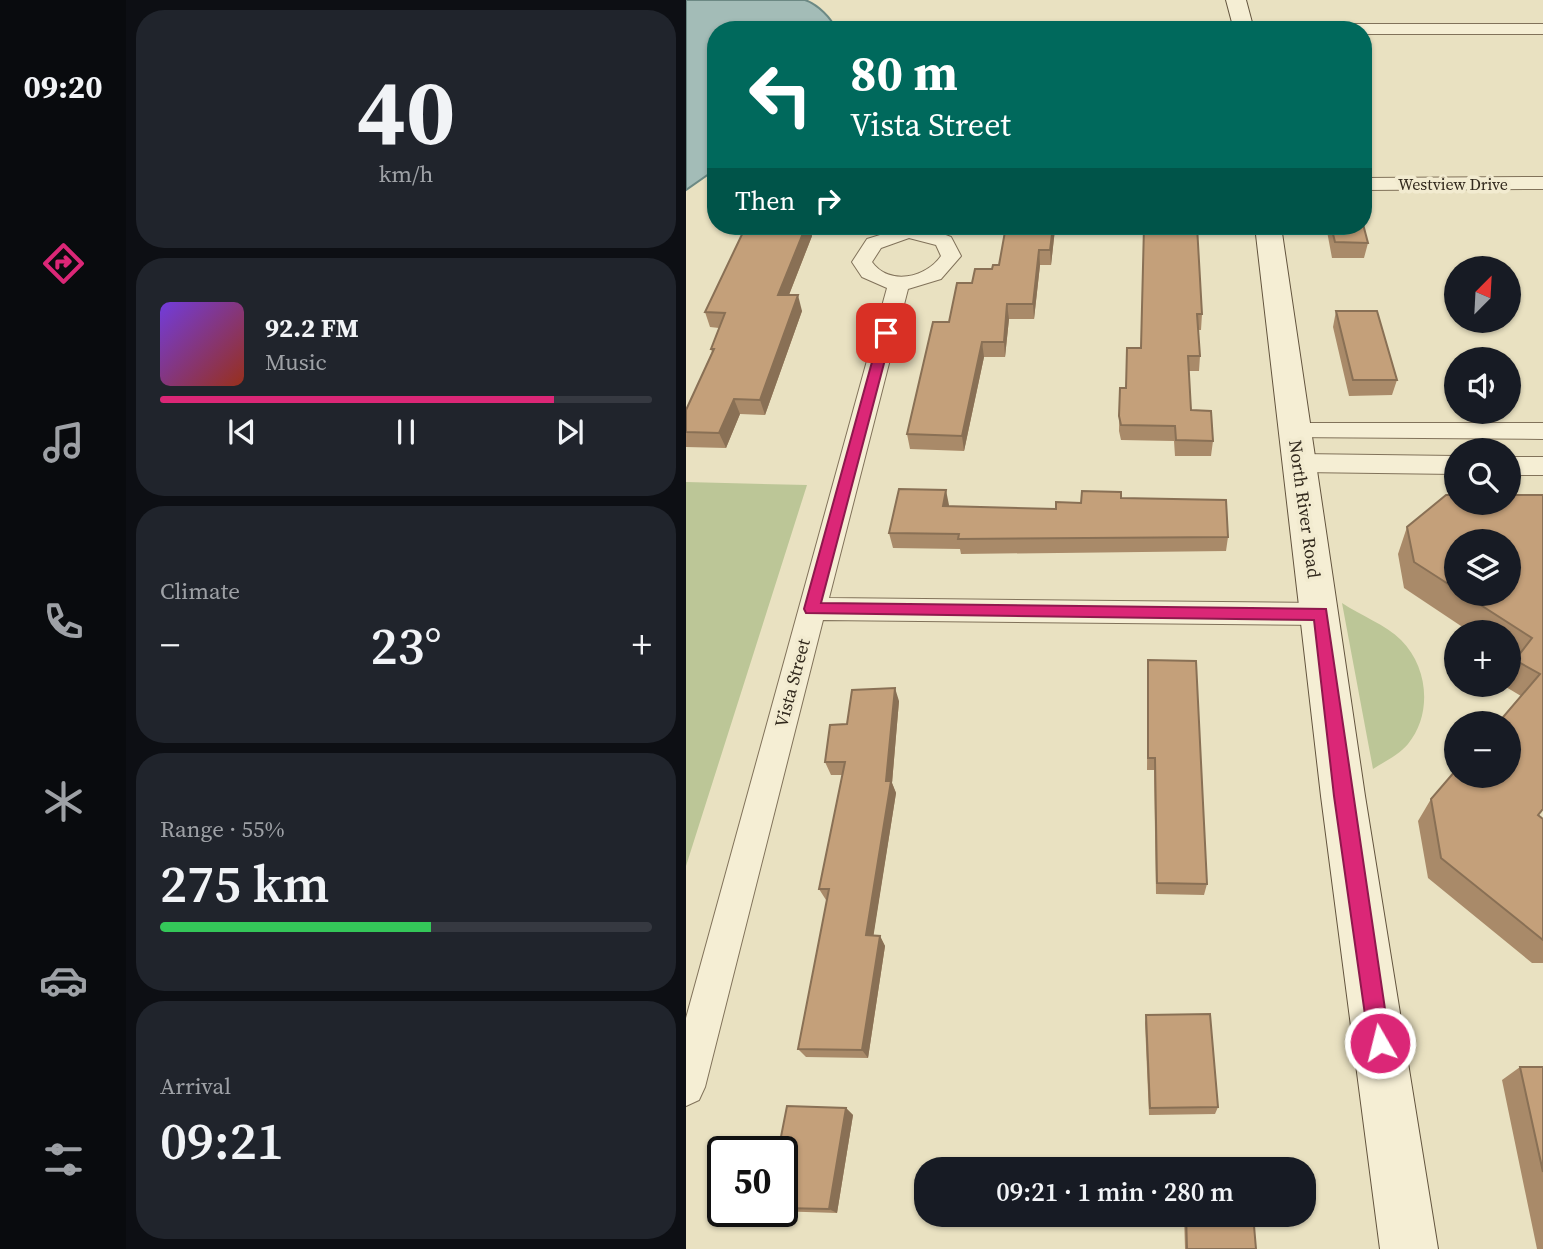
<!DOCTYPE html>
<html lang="en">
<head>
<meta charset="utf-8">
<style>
  :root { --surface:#171b24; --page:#20242c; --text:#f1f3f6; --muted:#9ea1a6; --line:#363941; --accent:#db2777 }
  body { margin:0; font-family:"Source Serif 4",serif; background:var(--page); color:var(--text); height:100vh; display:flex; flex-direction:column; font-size:26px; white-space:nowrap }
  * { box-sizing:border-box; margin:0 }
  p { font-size:23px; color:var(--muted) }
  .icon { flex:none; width:38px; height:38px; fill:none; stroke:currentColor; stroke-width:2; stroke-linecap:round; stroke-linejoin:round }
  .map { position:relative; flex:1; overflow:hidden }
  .panel { display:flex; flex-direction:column; gap:10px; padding:10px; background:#0d0f14; width:560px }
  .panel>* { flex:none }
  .top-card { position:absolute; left:21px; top:21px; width:665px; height:214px; border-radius:28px; box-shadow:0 2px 5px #0004; background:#00695c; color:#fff; overflow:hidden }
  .needle { width:46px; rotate:24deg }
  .tools { position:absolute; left:758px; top:256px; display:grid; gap:14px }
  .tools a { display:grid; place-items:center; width:77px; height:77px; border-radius:50%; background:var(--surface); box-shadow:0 2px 5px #0004; font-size:35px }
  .speed { position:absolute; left:21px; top:1136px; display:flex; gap:14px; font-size:35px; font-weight:700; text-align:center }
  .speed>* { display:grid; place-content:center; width:91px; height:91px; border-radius:50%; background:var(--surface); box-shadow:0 2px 5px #0004; line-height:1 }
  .speed .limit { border:4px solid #111; border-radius:10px; background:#fff; color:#111 }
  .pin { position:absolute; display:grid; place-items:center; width:60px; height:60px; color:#fff; margin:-30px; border-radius:14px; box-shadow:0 4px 10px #0006 }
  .me { position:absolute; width:77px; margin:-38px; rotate:352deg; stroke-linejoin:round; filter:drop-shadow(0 0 5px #0008) }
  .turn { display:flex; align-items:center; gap:24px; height:147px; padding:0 28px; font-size:32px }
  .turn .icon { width:91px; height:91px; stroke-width:2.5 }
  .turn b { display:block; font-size:49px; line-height:60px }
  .then { display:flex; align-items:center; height:66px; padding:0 28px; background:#0003; gap:14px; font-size:26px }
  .big { font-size:52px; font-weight:600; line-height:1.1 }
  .panel .tile { flex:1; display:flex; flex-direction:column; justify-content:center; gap:10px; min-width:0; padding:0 24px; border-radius:28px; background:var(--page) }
  .panel .dial { align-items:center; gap:0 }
  .dial b { font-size:91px; line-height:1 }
  .song { display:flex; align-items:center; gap:21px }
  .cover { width:84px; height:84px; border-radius:10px; background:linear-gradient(135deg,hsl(260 70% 55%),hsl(10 70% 35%)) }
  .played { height:7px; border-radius:4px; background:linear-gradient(90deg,var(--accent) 80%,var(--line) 80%) }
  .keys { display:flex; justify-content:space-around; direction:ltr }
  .heat { display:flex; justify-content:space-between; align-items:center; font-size:38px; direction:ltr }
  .charge { height:10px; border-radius:5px; background:linear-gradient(90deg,#34c759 55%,var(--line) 0) }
  .trip { position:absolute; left:228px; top:1157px; width:402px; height:70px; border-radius:28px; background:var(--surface); box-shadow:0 2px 5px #0004; font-weight:600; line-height:70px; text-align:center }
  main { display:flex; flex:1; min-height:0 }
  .dock { display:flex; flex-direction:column; width:126px; justify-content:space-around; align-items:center; background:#090b0e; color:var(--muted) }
  .dock .icon { width:49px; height:49px }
  .dock .active { color:var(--accent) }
  .dock b { font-size:32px; color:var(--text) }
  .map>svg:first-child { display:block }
</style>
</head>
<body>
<main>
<nav class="dock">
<b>09:20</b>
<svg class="icon active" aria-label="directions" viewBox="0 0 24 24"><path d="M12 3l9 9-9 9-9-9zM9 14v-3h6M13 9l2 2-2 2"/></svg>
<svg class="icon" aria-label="music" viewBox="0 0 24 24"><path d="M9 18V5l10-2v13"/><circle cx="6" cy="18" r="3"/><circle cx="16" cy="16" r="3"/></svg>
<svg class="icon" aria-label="phone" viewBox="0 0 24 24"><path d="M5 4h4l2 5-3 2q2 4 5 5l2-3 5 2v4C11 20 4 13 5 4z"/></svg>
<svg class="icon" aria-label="climate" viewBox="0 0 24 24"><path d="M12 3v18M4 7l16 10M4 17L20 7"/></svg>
<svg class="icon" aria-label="car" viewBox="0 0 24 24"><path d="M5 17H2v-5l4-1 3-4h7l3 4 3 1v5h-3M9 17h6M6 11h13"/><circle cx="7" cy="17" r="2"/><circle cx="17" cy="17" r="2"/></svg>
<svg class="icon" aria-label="filters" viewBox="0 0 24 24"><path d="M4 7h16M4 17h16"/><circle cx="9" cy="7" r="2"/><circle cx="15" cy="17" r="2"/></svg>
</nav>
<section class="panel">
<div class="tile dial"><b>40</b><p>km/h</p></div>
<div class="tile">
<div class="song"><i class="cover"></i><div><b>92.2 FM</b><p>Music</p></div></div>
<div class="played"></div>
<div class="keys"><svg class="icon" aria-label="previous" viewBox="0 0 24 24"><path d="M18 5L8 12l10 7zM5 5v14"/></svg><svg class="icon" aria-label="pause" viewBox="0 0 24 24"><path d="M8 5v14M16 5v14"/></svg><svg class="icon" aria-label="next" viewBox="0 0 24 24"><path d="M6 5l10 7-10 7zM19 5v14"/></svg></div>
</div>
<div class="tile"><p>Climate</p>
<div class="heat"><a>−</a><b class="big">23°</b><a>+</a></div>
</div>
<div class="tile"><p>Range · 55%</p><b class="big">275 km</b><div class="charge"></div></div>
<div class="tile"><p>Arrival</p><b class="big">09:21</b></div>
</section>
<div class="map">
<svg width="857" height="1249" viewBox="0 0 857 1249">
  <rect width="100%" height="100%" fill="#e9e1c1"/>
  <path fill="#bcc697" d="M0 482 121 485 0 866Z
    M656 603C674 615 700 625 715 640 743 668 746 715 722 744 714 754 698 762 687 769Z"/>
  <path fill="#a3bcb7" stroke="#6c8984" stroke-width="2" d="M0 0H119C131 4 146 18 150 30H30V169L0 190Z"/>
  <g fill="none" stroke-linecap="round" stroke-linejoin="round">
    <g stroke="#81725a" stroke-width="2">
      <path id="minor" d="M558 24H857V34H677V30L550 29Z
        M857 177V189L677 190V178Z
        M223 226 244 229 265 237 275 256 255 279 222 289 143 598 635 603 645 606 649 614 645 622 635 625 137 620 19 1087 13 1100 0 1106V1018L201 288 176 277 166 262 181 239ZM223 238 250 245 255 256C240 278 203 286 186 262L195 248Z
        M607 423H857V439L599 437 595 431 599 425Z
        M614 454 770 456V474L614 472 605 469 602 463 605 457Z
        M822 457H857V475H822Z"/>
    </g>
    <g stroke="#63543e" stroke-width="2">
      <path id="secondary" d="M540 0H560L568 30H548Z
        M569 226H595L679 796 752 1249H694L635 796Z"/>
    </g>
    <use href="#minor" fill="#f5eed4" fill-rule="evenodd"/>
    <use href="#secondary" fill="#f5eed4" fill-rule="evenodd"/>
  </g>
  <path fill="#a98a69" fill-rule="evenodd" d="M60 226H157L124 228 126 236 103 295 116 311 79 415 54 414 40 448 0 447V410L26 352 25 349 33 328 24 327 19 312Z
    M442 226H511L516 314 515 330H512L514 356 513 371H503L505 410 527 441 525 456H489L488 441 435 440 433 431 434 388H440L455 348 458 227Z
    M640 226H677L682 243 678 258H646Z
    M369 229 365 265H354L348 319H323L319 357H298L278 451 224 449 221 434 263 322 286 283Z
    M650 311 711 380 706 395 663 396 647 327Z
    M857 495 852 816 857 819V963H846L742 878 732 821 745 799 835 696 815 684H822V671L828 661 822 657V632H784L718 588 712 554 721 527ZM770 541 822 593H770Z
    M435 498 542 537 540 551 275 554 274 549 207 548 203 533 263 505V507L370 509 395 503Z
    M462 660 521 884 518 895 470 894 468 770H461Z
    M213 701 206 783 210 793 187 936H194L199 946 182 1058 120 1057 112 1049 141 900H140L133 889 156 775H145L139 762 161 724Z
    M460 1015 532 1107 529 1114 463 1115 459 1023Z
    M834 1067H857V1249H851L816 1080Z
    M160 1108 167 1115 151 1213 89 1211H96V1152Z
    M498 1214H567L570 1249H499Z"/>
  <path fill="#897055" d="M120 226H123L126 236 97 310 92 295Z
    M367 226H368L369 229 365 265 364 250Z
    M353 250 354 265 348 319 347 304Z
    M112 295 116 311 79 415 74 400Z
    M321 304 323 319 319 357 318 342Z
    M296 342 298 357 278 451 276 436Z
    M48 399 54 414 40 448 33 433Z
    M260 490 263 505 260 521 257 506Z
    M209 688 213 701 206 783 210 793 186 945 180 935 200 781Z
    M194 936 199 946 182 1058 176 1050Z
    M160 1108 167 1115 151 1213 143 1209Z"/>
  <path fill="#c4a07a" stroke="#897055" stroke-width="2" d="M677 224 682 243 649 242 645 226H677Z
    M60 226H120L92 295H112L74 400 48 399 33 433 0 432V410L28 349H25L39 313 19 312Z
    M320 226H367L364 250H353L347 304H321L318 342H296L276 436 221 434 247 322H263L271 283H286L289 269H306L307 265H313Z
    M458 226H511L516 314H511L514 356H502L505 410 525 411 527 441 490 440 489 426 435 425 433 416 434 388H440L441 348H455Z
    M650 311H691L711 380H667Z
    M213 489 260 490 257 506 370 509V502L395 503 396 491 435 492V498L540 500 542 537 272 539 273 534 203 533Z
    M760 495H770V502H822V495H857V809L852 815 857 819V940L755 858 745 799 770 770V775H822V723H812L854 674 829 660 846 638 776 593H822V541H770V589L728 562 721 527Z
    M462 660 510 661 521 884 471 883 469 758H462Z
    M209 688 200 781H205L180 935 194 936 176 1050 112 1049 143 889H133L159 762H139L144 725 161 724 166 690Z
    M524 1014 532 1107 464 1108 460 1015Z
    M834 1067H857V1172Z
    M101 1106 160 1108 143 1209 96 1208V1152H92Z
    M500 1214H567L570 1249H501Z"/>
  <path fill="#db2777" stroke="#8e194d" stroke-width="2" d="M200 329 206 333 135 603 640 609 704 1043 701 1050 694 1053 686 1050 683 1043 648 796 628 620 120 613 118 609 194 333Z"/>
  <g text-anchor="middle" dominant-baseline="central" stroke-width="7" stroke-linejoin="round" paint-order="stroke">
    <g font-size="16" fill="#32291d" stroke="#f2ebd0">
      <text x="767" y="184">Westview Drive</text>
    </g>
    <g font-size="18" fill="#32291d" stroke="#f2ebd0">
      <text transform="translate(619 509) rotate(82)">North River Road</text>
      <text transform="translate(106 683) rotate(-75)">Vista Street</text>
    </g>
  </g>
</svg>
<div class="tools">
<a><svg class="needle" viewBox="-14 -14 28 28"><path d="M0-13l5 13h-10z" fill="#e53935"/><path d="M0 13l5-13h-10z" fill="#9ea1a6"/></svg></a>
<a><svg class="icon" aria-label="sound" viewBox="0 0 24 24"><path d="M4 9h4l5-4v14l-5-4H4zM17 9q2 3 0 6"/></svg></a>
<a><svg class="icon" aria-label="search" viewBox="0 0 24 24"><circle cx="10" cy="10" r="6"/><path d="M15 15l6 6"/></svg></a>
<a><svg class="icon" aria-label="layers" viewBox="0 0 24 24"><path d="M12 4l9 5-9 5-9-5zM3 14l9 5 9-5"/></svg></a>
<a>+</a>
<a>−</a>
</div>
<div class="speed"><div class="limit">50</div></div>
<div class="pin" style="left:200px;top:333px;background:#d93025"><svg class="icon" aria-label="arrive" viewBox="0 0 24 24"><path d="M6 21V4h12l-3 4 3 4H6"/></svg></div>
<svg class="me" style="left:694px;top:1043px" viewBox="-20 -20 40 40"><circle r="17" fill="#db2777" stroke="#fff" stroke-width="3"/><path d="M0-11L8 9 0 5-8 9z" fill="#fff"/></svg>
<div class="trip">09:21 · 1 min · 280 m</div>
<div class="top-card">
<div class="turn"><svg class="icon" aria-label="left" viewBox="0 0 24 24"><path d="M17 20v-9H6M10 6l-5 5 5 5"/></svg><div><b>80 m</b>Vista Street</div></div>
<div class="then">Then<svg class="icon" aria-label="right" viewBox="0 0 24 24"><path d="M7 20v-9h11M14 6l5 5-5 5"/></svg></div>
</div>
</div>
</main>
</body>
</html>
